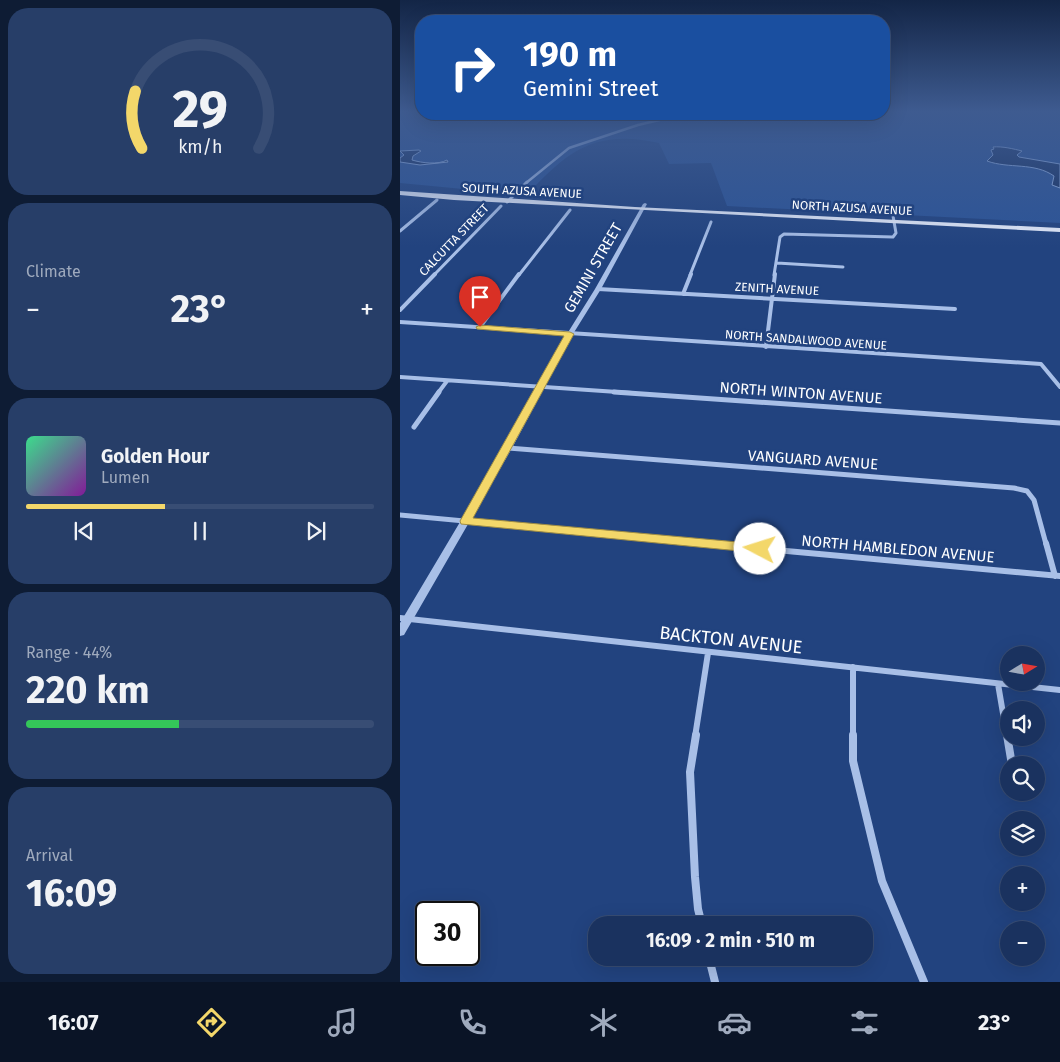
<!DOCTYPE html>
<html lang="en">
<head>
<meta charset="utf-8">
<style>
  :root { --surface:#1a325f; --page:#273e68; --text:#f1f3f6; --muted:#9faabd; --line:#384d74; --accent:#f3d76a }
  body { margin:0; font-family:"Fira Sans",sans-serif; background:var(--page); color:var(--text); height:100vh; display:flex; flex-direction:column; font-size:19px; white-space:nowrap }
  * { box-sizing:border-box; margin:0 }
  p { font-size:16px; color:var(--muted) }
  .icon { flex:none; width:28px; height:28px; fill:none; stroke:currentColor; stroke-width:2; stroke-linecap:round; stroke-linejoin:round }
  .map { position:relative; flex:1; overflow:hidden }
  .side { display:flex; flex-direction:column; gap:8px; padding:8px; background:#0e1c34; width:400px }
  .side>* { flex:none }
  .top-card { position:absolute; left:15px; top:15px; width:475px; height:105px; border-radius:20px; box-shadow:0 5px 20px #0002,0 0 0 1px var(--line); background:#1a4fa0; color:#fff; overflow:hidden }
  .needle { width:32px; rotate:79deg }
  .fabs { position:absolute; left:600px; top:646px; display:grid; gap:10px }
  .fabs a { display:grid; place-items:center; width:45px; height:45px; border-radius:50%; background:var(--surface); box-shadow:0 5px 20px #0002,0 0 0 1px var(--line); font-size:25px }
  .speed { position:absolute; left:15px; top:901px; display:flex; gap:10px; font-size:25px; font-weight:700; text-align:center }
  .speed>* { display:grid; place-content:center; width:65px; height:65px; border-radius:50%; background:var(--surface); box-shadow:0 5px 20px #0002,0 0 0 1px var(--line); line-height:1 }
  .speed .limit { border:2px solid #111; border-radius:8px; background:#fff; color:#111 }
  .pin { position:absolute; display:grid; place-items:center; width:42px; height:42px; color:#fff; margin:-51px -21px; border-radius:50% 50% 50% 0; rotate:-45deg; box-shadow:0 0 5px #0007 }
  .pin .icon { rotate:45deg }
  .me { position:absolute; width:55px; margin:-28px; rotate:275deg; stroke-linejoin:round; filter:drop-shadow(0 0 4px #0008) }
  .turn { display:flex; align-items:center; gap:18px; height:105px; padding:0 25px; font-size:22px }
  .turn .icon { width:65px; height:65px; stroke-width:2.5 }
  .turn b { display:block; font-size:35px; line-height:42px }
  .big { font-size:38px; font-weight:700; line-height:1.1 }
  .side .widget { flex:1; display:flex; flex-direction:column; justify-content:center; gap:8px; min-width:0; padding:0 18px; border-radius:20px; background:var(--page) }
  .side .dial { align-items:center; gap:0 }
  .dial svg { height:130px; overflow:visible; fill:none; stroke:var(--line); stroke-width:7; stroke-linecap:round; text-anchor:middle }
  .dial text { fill:var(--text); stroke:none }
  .song { display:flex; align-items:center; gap:15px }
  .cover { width:60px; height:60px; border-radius:8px; background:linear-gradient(135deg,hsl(150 70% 55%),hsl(290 70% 35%)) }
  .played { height:5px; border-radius:2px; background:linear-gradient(90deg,var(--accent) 40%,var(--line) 40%) }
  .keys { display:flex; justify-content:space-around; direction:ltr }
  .heat { display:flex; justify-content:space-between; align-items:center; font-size:28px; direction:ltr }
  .charge { height:8px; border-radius:4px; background:linear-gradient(90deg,#34c759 44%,var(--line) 0) }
  .trip { position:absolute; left:188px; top:916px; width:285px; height:50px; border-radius:20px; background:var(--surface); box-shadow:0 5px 20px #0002,0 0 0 1px var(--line); font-weight:700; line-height:50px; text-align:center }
  .dock { display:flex; height:80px; justify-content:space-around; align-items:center; background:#0a1426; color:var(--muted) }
  .dock .icon { width:35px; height:35px }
  .dock .current { color:var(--accent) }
  .dock b { font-size:22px; color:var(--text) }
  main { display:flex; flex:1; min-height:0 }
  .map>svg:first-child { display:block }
</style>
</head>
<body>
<main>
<section class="side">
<div class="widget dial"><svg viewBox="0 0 100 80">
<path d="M14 69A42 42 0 1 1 86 69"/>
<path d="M14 69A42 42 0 0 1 10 34" stroke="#f3d76a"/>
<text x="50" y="56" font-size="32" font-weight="700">29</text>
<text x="50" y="72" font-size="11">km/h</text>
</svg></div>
<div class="widget"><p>Climate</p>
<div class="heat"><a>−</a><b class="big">23°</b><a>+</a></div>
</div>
<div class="widget">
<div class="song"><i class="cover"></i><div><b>Golden Hour</b><p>Lumen</p></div></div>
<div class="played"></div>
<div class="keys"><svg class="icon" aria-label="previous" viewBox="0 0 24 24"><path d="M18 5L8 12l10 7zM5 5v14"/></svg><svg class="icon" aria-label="pause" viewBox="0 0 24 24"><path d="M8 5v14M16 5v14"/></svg><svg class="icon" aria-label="next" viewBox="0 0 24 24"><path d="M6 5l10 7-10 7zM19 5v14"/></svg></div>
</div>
<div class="widget"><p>Range · 44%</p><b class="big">220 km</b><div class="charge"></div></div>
<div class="widget"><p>Arrival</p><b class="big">16:09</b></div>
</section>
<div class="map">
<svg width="660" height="982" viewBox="0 0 660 982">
  <rect width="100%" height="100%" fill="#22437f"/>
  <path fill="#2c5497" d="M0 110H21V114H484V110H660V223L327 206 311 163 269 164 259 143C196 129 168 150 127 195L0 183Z"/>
  <path fill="#17305f" stroke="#9cb9e8" d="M593 147C602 146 614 149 622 151L617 155 619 157 660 164V188L652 185 654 176C634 162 609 169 587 161L593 155 591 150 594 149Z
    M19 150 21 151 13 156 12 160C22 163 38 165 47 160L48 162 20 165 0 162V158L4 155 0 151Z"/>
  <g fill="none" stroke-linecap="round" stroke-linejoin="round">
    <path stroke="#a8bfe7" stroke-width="2.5" d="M126 183 169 148 238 125 285 114"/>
    <path stroke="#a8bfe7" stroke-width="3" d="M107 202 127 182
      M0 231 37 200
      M377 263 443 267
      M34 275 101 206
      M119 275 170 210
      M290 275 311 222
      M374 275 380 237 384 234 493 237 496 233 493 216"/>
    <path stroke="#a8bfe7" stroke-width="4" d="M198 289 555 309
      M283 294 291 274
      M0 310 35 274
      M0 322 641 364 660 387
      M80 327 119 274
      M366 347 375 274
      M0 377 232 393
      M38 393 47 381"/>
    <path stroke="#a8bfe7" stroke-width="5" d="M214 392 660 423
      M14 427 39 392
      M108 448 614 488 627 491 634 500 646 544
      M0 515 313 544"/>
    <path stroke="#a8bfe7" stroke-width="6" d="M300 543 660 576
      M646 543 655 576
      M0 618 660 690
      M453 667V737
      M598 684 607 737
      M295 737 308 653"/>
    <path stroke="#a8bfe7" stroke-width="8" d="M296 735 290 772 295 877 298 909 302 925
      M453 735V761L482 881 524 982
      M607 735 612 765
      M309 958 315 982"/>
    <path fill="#a8bfe7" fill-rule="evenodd" d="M245 203 247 204 201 289 173 334 112 448 4 635 0 636V623L104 448 167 334 195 289 243 204Z"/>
    <path fill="#e9effd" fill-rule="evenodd" d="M0 191 235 207 660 228V232L54 200 0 195Z"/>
  </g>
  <linearGradient id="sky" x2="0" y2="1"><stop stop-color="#132546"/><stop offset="0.45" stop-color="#3e5b90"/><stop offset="1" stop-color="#3e5b90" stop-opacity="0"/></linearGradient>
  <rect width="660" height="247" fill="url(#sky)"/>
  <path fill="#f3d76a" stroke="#9e8c45" d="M80 325 170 332 174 334 73 518 360 544 365 545 367 549 365 552 360 553 61 524 60 521 164 336 77 329 76 327Z"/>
  <g text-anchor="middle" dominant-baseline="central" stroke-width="5" stroke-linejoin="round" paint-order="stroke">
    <g font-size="12" fill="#fff" stroke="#22437f">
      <text transform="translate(122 191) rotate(3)">SOUTH AZUSA AVENUE</text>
      <text transform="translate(452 208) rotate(3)">NORTH AZUSA AVENUE</text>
      <text transform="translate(54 240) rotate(-46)">CALCUTTA STREET</text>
      <text transform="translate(377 289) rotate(3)">ZENITH AVENUE</text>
      <text transform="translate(406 340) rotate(4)">NORTH SANDALWOOD AVENUE</text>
    </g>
    <g font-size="15" fill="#fff" stroke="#22437f">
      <text transform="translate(193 268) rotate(-60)">GEMINI STREET</text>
      <text transform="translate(401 393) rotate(4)">NORTH WINTON AVENUE</text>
      <text transform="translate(413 460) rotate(4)">VANGUARD AVENUE</text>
      <text transform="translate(498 549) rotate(5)">NORTH HAMBLEDON AVENUE</text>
    </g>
    <g font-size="18" fill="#fff" stroke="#22437f">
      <text transform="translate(331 640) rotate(6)">BACKTON AVENUE</text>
    </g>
  </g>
</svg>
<div class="fabs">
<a><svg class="needle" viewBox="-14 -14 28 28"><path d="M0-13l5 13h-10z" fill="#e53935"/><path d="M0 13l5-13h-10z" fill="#9faabd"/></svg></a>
<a><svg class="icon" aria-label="sound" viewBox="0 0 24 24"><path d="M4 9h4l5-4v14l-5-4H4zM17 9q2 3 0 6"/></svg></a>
<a><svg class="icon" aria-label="search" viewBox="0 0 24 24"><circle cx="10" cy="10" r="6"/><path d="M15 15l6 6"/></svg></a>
<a><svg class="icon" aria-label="layers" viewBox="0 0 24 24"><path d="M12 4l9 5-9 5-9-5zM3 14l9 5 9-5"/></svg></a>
<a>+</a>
<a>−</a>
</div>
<div class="speed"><div class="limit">30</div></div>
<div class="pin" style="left:80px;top:327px;background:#d93025"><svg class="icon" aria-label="arrive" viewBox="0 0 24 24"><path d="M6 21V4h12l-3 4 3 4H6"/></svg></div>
<svg class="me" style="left:360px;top:549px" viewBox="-20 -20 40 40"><circle r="19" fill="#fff"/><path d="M0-13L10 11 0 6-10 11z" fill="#f3d76a"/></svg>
<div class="trip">16:09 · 2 min · 510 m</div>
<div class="top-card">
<div class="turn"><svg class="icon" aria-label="right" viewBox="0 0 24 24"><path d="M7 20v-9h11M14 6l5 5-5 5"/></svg><div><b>190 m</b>Gemini Street</div></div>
</div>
</div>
</main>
<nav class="dock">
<b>16:07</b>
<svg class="icon current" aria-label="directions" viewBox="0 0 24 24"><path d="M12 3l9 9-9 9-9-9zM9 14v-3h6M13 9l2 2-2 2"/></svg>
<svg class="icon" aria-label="music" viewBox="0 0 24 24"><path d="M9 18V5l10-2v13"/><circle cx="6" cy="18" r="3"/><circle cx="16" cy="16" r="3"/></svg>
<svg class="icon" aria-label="phone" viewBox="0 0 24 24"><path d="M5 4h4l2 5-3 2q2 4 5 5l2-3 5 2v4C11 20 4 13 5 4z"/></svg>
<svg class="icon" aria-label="climate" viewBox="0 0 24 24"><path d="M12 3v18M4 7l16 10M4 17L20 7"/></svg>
<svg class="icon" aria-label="car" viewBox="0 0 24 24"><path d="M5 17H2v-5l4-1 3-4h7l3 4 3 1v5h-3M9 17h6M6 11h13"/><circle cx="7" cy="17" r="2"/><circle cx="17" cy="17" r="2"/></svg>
<svg class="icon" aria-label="filters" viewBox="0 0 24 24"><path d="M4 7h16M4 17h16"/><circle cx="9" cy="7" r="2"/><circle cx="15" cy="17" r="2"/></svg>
<b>23°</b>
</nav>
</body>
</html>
